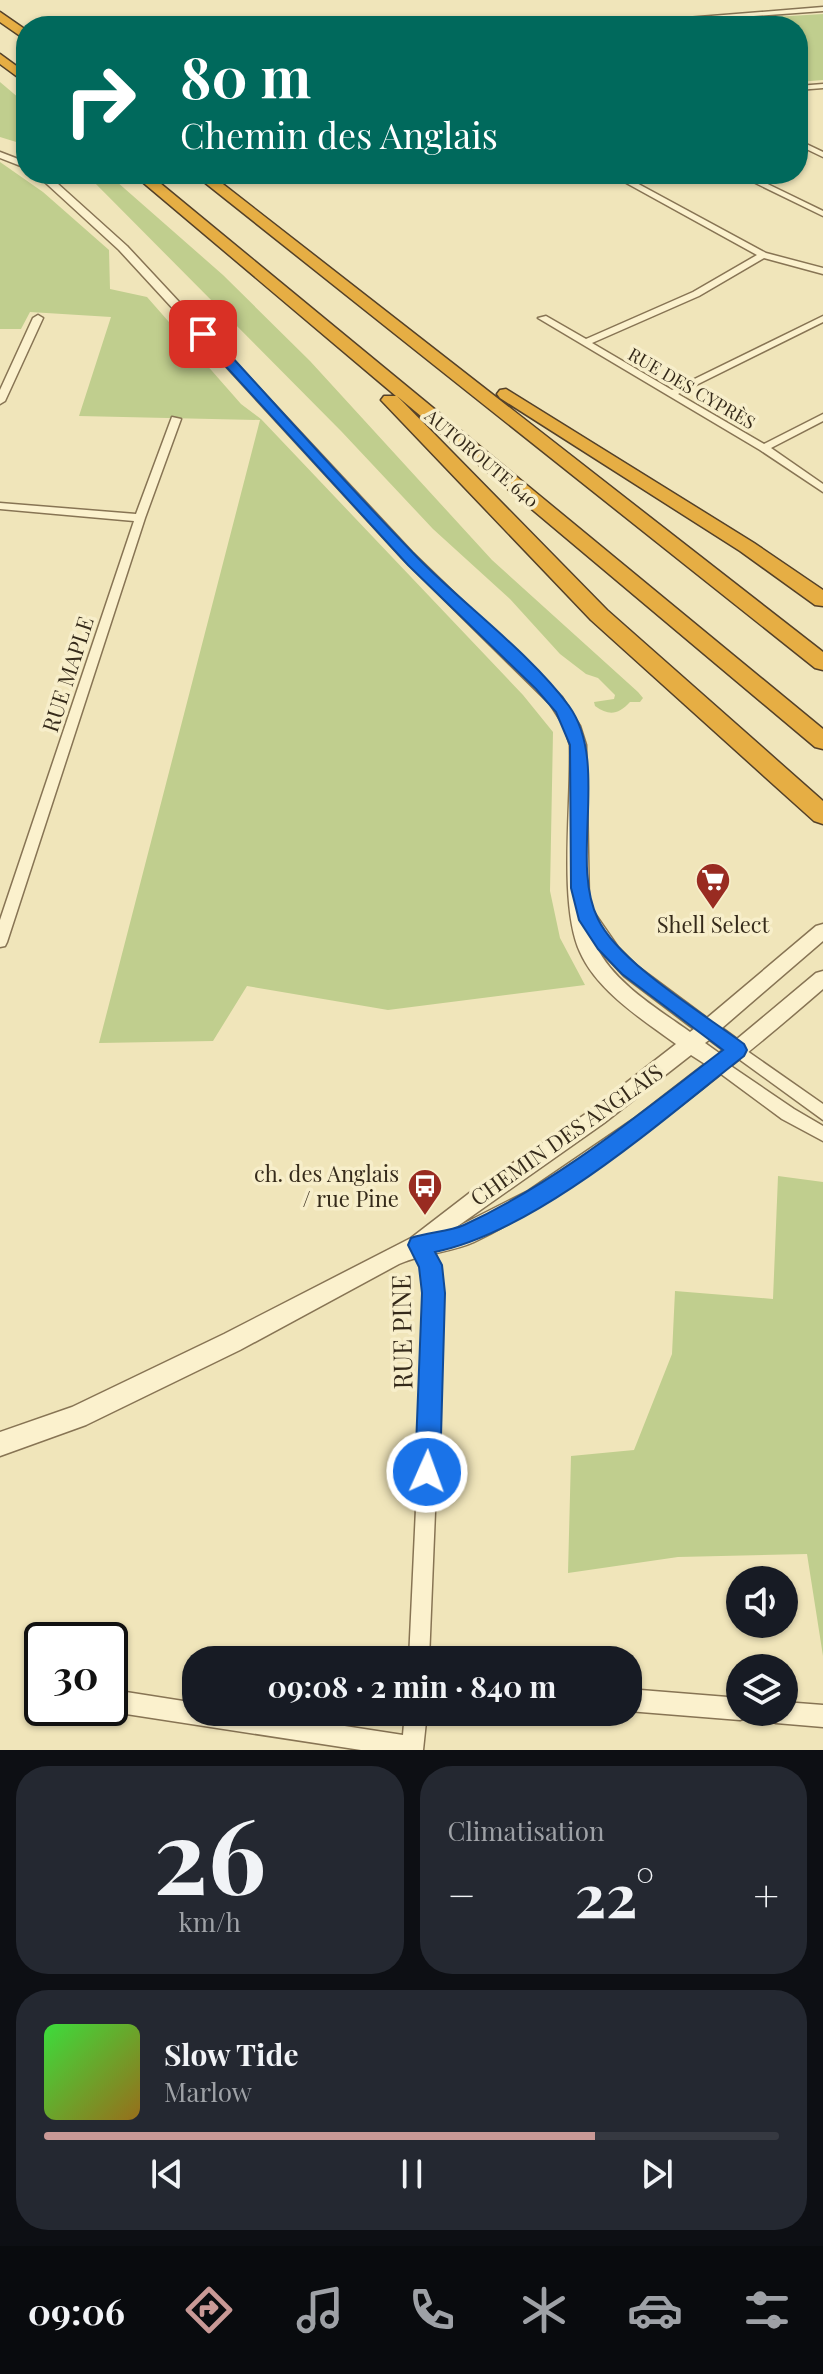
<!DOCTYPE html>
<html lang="fr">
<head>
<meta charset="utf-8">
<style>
  :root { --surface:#171b24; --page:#242831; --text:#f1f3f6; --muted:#9ea1a6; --line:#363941; --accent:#c99996 }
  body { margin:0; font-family:"Playfair Display",serif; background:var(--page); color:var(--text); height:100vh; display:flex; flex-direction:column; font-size:30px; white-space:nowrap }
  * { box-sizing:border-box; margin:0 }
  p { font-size:26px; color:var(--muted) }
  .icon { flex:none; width:44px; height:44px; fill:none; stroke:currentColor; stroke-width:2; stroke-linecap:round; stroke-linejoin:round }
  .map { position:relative; height:1750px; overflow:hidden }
  .drawer { display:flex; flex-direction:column; gap:16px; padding:16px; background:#0d0f14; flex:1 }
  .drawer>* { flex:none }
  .top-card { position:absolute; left:16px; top:16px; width:792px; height:168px; border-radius:32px; box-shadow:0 2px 6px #0004; background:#00695c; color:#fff; overflow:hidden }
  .buttons { position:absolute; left:726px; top:1566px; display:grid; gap:16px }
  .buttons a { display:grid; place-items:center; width:72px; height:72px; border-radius:50%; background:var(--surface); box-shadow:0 2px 6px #0004; font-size:40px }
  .speed { position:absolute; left:24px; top:1622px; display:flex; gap:16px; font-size:40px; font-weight:700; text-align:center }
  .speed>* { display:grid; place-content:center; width:104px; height:104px; border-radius:50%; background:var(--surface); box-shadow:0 2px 6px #0004; line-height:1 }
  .speed .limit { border:4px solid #111; border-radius:12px; background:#fff; color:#111 }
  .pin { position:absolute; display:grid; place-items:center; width:68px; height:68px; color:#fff; margin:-34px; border-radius:16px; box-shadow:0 4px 12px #0006 }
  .me { position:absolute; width:88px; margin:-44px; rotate:2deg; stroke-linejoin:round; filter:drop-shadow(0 0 6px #0008) }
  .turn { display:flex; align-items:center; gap:28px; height:168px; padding:0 32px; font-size:36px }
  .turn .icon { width:104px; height:104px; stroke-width:2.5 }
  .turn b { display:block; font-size:56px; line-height:68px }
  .big { font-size:60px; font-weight:700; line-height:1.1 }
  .drawer .tile { flex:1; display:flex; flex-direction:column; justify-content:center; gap:12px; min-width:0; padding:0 28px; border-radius:32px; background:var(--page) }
  .drawer .dial { align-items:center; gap:0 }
  .dial b { font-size:104px; line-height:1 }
  .song { display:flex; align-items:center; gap:24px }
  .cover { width:96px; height:96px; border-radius:12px; background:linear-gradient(135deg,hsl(120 70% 55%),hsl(40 70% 35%)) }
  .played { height:8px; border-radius:4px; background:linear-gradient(90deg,var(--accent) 75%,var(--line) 75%) }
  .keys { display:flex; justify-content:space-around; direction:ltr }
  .heat { display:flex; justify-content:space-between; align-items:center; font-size:44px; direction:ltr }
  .drawer .tiles { flex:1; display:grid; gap:16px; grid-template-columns:1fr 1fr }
  .tile:last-child { grid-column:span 2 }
  .trip { position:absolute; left:182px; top:1646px; width:460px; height:80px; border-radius:32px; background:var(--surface); box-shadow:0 2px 6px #0004; font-weight:700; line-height:80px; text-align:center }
  .tabs { display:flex; height:128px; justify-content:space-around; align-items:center; background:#090b0e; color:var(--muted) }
  .tabs .icon { width:56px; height:56px }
  .tabs .selected { color:var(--accent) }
  .tabs b { font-size:36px; color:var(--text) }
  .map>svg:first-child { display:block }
</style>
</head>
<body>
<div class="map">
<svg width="823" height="1750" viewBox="0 0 823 1750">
  <rect width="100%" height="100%" fill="#f0e5ba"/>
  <path fill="#c0ce8e" d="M823 14V80L798 82V26H634Z
    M0 82 26 104V145L0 137Z
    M0 162 43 192 109 250 110 289 147 297 241 404 261 419 523 695 553 732 550 891 560 938 585 985 388 1010 247 986 213 1041 99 1043 260 420 79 416 111 317 30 312 21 329H0Z
    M86 174H108L223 275 310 361 492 560 638 692 643 698 640 702H630C618 715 609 716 595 706L594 702 614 699 615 695 598 678 586 674 560 654 510 599 433 529 341 431Z
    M778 1176 823 1182V1656L807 1554 678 1557 568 1573 571 1456 634 1450 672 1354 675 1291 773 1299Z"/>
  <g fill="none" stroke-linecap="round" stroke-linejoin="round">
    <g stroke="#877454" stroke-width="3">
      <path id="minor" d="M823 7V11L616 26H587Z
        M347 23 352 26H344Z
        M823 84V88L798 90V86Z
        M798 140 823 152V157L798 145Z
        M610 174H620L766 253 823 268V274L764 258 699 296 592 343 672 390 823 316V322L678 394 764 444 823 414V421L771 448 823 484V492L760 450 538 318 546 316 586 339 693 292 757 255Z
        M737 174H747L823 211V216Z
        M38 315 43 318 5 401 0 404V390L33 318Z
        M172 417 181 419 145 518 7 942 5 946 0 947V920L134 521 0 509V503L136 514Z
        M737 1044 823 1104V1120L732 1054 729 1050 732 1046Z
        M719 1058 794 1109 823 1126V1141L782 1119 713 1068 711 1064 713 1060Z
        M419 1237 425 1240 441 1272 443 1314 429 1660H409L425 1314 423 1272 410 1245 413 1240Z
        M628 1689 740 1698V1712H749L748 1717 740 1720 628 1711Z
        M126 1692 196 1703V1712H254L403 1735 405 1712H427L423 1750H361L126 1714 118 1711 115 1703 118 1695Z
        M784 1702 823 1705V1727L776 1723 768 1720 765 1712H784Z"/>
    </g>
    <g stroke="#877454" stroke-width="3">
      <path id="tertiary" d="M0 152 26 162V168L0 158Z
        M36 174H47L127 246 412 552 562 697 580 726 586 745 589 905 618 947 637 966 707 1018 816 926 823 924V941L722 1028 737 1039 816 973 823 971V989C754 1049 683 1106 609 1159 565 1189 522 1219 474 1242 453 1252 424 1253 399 1264L240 1350 86 1425 0 1456V1432L72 1407 224 1334 411 1238 476 1188 590 1111 676 1044C643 1020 597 991 580 952 558 904 572 800 570 745L564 726 550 704 402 558 119 250ZM596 946 624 976 694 1029 690 1032C658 1009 614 983 596 946ZM709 1040 711 1041 723 1050 719 1053 705 1043ZM691 1055 705 1064 635 1118 528 1191 455 1228 604 1123Z"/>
    </g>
    <g stroke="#544129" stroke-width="3">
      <path id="motorway" d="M0 12 26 30V40L0 22Z
        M0 54 26 73V83L0 64Z
        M133 174H149L823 729V749L815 747 397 396 607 610 823 801V824L814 821 591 620 381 400 384 396H396Z
        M194 174H210L823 652V670L815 668Z
        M506 389 754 543 823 590V606L815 605 740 551 500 398 497 394 500 390Z"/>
    </g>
    <use href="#minor" fill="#fbf1cd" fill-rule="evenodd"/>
    <use href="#tertiary" fill="#fbf1cd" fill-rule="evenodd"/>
    <use href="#motorway" fill="#e6ae44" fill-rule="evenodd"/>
  </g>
  <path fill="#1a73e8" stroke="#114b97" stroke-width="2" d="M199 331H208C278 407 346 484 418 558 464 605 531 654 569 706 610 763 569 861 598 919 619 963 704 1014 744 1044L747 1050 744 1056C661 1121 538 1231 435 1252L442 1265 445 1293 440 1472 436 1480 427 1484 419 1480 415 1472 422 1293 419 1267 408 1245 411 1238C428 1232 448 1232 464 1225 559 1181 640 1113 723 1050L622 974 598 949 579 920 571 888 570 745 556 712 536 689 408 565 199 337Z"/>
  <defs>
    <g id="supermarket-pin" transform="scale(1.8)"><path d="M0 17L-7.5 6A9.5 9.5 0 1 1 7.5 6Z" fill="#992b21" stroke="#f7eeca"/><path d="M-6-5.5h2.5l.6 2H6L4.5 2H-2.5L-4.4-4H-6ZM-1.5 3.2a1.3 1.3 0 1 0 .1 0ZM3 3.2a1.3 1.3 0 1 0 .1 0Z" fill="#fff"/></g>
    <g id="bus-pin" transform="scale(1.8)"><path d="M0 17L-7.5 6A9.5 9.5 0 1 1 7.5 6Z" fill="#992b21" stroke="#f7eeca"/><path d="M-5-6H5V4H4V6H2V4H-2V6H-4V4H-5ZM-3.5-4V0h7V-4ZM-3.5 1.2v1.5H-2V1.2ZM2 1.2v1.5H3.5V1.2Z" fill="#fff"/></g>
  </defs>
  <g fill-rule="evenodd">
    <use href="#supermarket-pin" x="713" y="880"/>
    <use href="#bus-pin" x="425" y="1186"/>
  </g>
  <g text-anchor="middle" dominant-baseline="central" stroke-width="7" stroke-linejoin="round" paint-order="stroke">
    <g font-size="18" fill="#352a1a" stroke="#f7eeca">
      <text transform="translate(692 388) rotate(30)">RUE DES CYPRÈS</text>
      <text transform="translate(482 458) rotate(40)">AUTOROUTE 640</text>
    </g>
    <g font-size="22" fill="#352a1a" stroke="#f7eeca">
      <text transform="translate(67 674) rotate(-72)">RUE MAPLE</text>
      <text transform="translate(566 1134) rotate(-35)">CHEMIN DES ANGLAIS</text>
    </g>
    <g font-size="22" fill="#352a1a" stroke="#f7eeca">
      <text x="713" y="924">Shell Select</text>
      <text x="399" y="1173" text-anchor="end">ch. des Anglais<tspan x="399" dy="25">/ rue Pine</tspan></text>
    </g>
    <g font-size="26" fill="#352a1a" stroke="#f7eeca">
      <text transform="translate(401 1332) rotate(-91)">RUE PINE</text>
    </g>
  </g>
</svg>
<div class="buttons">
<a><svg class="icon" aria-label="sound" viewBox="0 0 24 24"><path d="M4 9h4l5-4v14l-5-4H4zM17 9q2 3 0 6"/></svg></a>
<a><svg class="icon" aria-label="layers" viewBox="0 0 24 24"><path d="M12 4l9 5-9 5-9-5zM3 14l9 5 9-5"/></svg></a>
</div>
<div class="speed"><div class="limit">30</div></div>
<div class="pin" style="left:203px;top:334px;background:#d93025"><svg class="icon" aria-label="arrive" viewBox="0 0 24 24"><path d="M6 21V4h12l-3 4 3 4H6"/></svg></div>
<svg class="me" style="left:427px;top:1472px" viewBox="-20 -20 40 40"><circle r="17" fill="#1a73e8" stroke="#fff" stroke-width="3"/><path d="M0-11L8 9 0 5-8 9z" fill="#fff"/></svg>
<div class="trip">09:08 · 2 min · 840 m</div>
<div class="top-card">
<div class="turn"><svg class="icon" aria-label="right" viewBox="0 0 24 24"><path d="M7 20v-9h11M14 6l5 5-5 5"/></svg><div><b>80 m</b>Chemin des Anglais</div></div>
</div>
</div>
<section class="drawer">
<div class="tiles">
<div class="tile dial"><b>26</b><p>km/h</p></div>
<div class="tile"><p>Climatisation</p>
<div class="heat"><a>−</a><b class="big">22°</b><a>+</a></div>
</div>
<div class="tile">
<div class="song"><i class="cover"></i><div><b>Slow Tide</b><p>Marlow</p></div></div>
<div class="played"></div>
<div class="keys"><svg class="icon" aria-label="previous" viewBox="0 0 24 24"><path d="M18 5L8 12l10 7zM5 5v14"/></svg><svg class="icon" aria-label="pause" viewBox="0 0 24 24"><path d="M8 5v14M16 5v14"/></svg><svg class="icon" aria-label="next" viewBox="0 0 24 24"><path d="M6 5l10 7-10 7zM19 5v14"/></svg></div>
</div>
</div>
</section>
<nav class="tabs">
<b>09:06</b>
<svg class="icon selected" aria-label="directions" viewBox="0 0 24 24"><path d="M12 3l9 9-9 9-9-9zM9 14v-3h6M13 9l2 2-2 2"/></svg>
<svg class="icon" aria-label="music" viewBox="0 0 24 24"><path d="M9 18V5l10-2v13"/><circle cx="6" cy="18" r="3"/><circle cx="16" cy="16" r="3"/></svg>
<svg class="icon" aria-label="phone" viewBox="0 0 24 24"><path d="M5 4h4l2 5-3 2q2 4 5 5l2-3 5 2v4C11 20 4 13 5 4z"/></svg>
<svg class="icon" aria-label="climate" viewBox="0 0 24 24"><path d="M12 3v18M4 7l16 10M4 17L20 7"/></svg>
<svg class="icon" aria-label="car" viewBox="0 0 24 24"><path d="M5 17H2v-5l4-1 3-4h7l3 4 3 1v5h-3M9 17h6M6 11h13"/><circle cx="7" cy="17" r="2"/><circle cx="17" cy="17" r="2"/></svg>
<svg class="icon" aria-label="filters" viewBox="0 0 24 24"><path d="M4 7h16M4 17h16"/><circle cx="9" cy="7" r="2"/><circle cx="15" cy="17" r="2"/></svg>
</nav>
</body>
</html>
